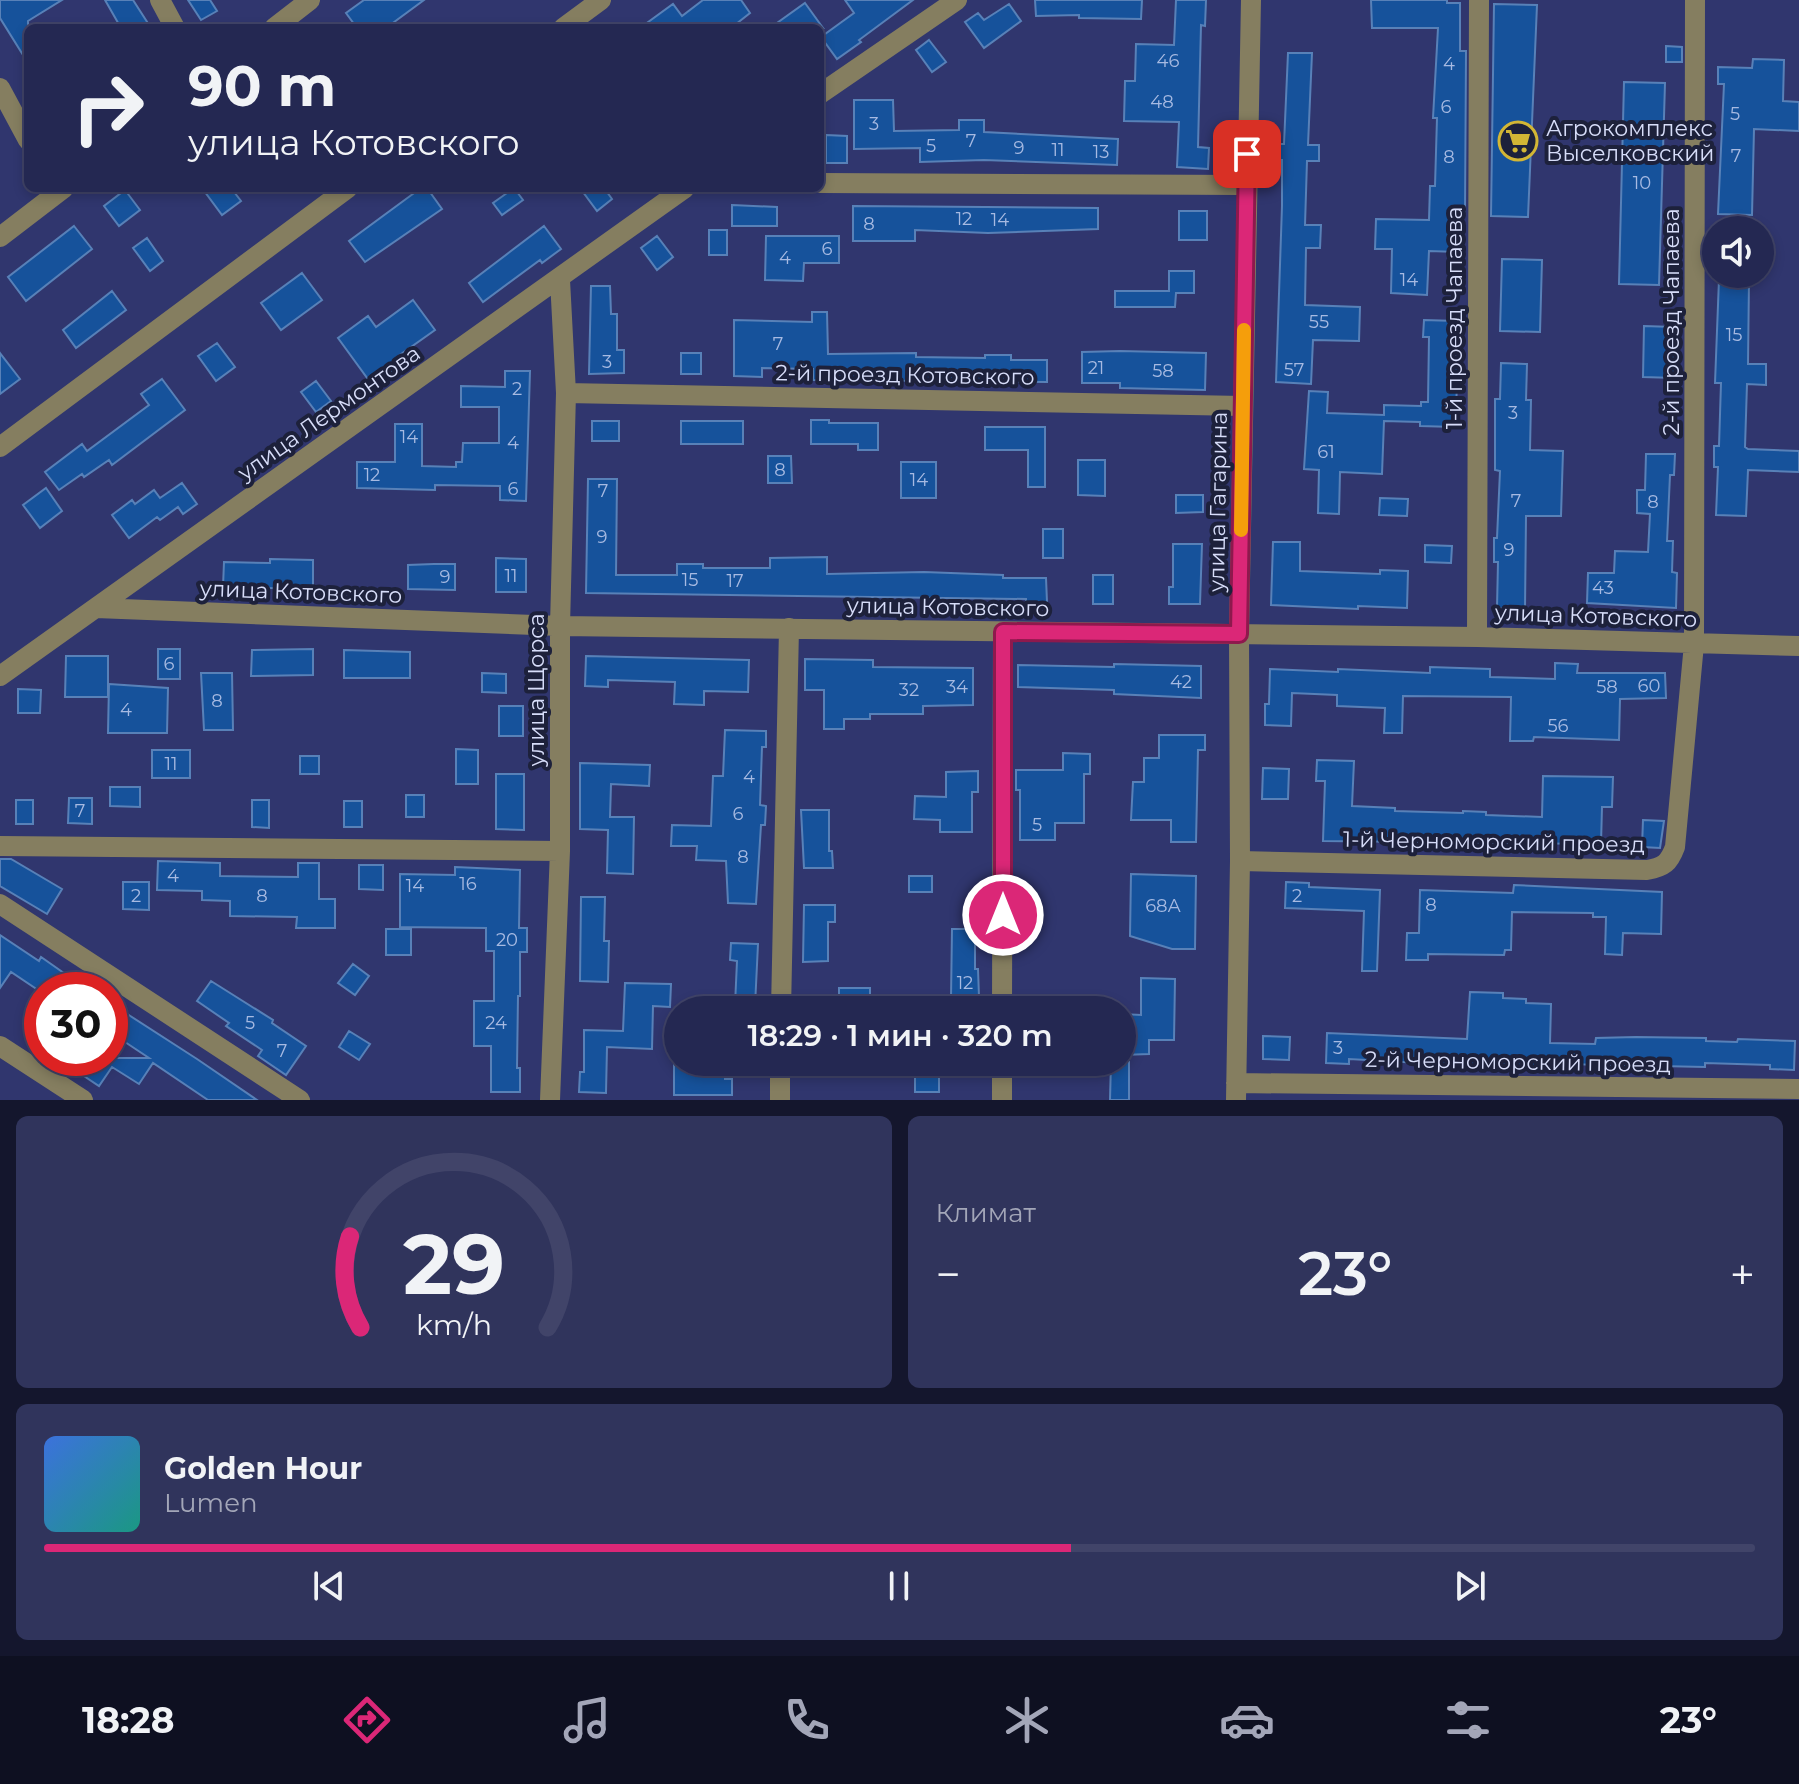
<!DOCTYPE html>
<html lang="ru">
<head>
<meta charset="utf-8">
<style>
  :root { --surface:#242852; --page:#30345c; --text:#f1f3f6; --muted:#a3a6b8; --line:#414469; --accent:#db2777 }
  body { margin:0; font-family:Montserrat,sans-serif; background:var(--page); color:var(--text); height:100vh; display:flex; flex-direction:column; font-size:30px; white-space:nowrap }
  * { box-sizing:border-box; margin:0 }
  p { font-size:26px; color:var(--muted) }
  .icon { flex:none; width:44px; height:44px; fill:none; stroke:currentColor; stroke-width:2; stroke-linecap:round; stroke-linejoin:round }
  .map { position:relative; height:1100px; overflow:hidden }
  .details { display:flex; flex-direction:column; gap:16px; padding:16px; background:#14162d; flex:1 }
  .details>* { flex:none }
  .top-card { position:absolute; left:24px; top:24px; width:800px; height:168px; border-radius:12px; box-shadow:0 4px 12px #0003,0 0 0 2px var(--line); background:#242852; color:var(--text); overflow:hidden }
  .buttons { position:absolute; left:1702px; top:216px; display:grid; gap:16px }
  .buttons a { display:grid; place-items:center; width:72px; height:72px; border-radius:50%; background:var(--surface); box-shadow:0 4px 12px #0003,0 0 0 2px var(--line); font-size:40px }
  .speed { position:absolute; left:24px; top:972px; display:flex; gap:16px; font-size:40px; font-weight:700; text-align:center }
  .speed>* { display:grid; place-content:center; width:104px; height:104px; border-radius:50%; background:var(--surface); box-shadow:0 4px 12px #0003,0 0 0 2px var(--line); line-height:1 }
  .speed .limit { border:12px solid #d22; background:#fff; color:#111 }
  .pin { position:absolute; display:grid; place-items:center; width:68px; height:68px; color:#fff; margin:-34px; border-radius:16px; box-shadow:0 4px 12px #0006 }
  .me { position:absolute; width:88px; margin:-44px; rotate:0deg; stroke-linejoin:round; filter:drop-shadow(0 0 6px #0008) }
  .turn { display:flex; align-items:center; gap:28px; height:168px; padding:0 32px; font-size:36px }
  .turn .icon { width:104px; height:104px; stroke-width:2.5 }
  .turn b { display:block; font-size:56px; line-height:68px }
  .big { font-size:60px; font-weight:600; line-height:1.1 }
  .details .card { flex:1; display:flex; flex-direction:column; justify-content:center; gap:12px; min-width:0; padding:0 28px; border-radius:12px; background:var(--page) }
  .details .dial { align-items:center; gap:0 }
  .dial svg { height:208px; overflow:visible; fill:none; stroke:var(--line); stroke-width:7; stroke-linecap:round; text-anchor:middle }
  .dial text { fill:var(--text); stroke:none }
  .song { display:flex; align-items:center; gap:24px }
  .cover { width:96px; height:96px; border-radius:12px; background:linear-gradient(135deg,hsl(220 70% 55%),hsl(170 70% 35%)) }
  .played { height:8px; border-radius:4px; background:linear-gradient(90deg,var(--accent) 60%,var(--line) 60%) }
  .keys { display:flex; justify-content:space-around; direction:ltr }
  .heat { display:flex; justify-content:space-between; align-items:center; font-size:44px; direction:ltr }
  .details .tiles { flex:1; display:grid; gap:16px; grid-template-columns:1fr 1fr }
  .card:last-child { grid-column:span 2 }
  .trip { position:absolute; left:664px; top:996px; width:472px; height:80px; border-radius:40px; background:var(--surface); box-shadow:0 4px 12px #0003,0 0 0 2px var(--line); font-weight:600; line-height:80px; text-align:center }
  .tabs { display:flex; height:128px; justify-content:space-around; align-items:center; background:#0e1021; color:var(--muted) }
  .tabs .icon { width:56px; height:56px }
  .tabs .on { color:var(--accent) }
  .tabs b { font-size:36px; color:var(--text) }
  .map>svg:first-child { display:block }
</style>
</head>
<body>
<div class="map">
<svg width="1799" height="1100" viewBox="0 0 1799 1100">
  <rect width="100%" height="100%" fill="#30366e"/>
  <path fill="#16529b" stroke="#5881b8" stroke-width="2" d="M0 0H62L28 21V63L0 18Z
    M105 0H133L151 28H121Z
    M188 0H210L217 11 201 20Z
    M364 0H424L386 28H357L346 13Z
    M703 0H741L750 13 731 28H640L673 4 682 16Z
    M845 0H913L859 40 861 42 837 59 821 37 854 13Z
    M1035 0H1142L1141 19 1079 18V15L1036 16Z
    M1176 0H1206L1205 26 1201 25 1198 147 1209 148 1208 169 1177 167 1179 122 1124 121 1125 81H1135L1136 44 1174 45Z
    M1371 0H1447V3H1460V51H1466L1465 214H1459L1458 252 1429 251 1427 295 1391 293 1392 249H1375L1376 219 1429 220 1430 186H1435L1437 118H1433L1438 28H1372Z
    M805 3 823 28H770Z
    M1009 4 1021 21 984 48 965 22 978 13 984 20Z
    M1494 4 1537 5 1528 217 1491 216Z
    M929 40 946 62 932 72 916 50Z
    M1666 46 1682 47V62H1666Z
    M1288 53H1312L1308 145H1319V161H1307L1305 225H1321L1320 248H1306L1305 305 1360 307 1359 341 1313 340 1311 384 1276 382 1282 206V160H1278V144H1284Z
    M1753 59 1784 60 1783 101 1799 102V131L1754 129 1752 215 1718 214 1724 84H1718V67L1752 68Z
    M1624 82 1665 83 1659 285 1619 284Z
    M854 100H893L894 131 959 130V120H984V132L1118 139 1117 165 984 160 920 162V148L854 149Z
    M826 135 847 136V163H826Z
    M202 188H231L241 201 222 215Z
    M421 188H427L442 209 365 262 349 241Z
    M514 188 523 200 502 215 493 203Z
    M580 188H604L612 199 597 211Z
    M125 190 140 210 119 226 104 206Z
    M732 205 777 207V226H732Z
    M853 206 1098 208V229L988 233 915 230V241H853Z
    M1179 211H1207V240H1179Z
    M74 226 92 249 26 301 8 277Z
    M544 226 561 249 542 263 540 260 483 302 469 283Z
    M709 230H727V255H709Z
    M657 236 673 257 657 270 641 248Z
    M766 236H839V263H804L803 281 765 280Z
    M147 238 163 261 150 271 133 248Z
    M1502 259 1542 260 1540 332 1500 331Z
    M1169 271H1194V293H1176L1175 307H1115V291H1169Z
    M302 273 322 300 281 330 261 303Z
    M1719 279 1749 280 1748 364H1766V385L1747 384 1745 447 1748 449 1799 451V472L1748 470 1746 516 1716 515 1718 467H1714V446H1719L1721 383H1715Z
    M591 286H610L611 314H617V350H624V373L589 374Z
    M112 291 126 310 76 348 63 330Z
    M413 300 435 330 397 357 403 364 373 386 338 338 368 316 376 327Z
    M812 312H827L828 354 916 353V357L985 358V355H1011V360H1047V382L813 380V369L762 368V377L734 376V320L812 322Z
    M1424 320 1456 321 1454 365H1458L1455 427 1420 426V422L1384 421 1382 474 1340 472 1339 514 1318 513 1319 470 1304 469 1309 391 1328 392 1327 413 1384 415V405L1421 406V402H1428L1429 337H1423Z
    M1644 326 1673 327 1675 378 1643 377Z
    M217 343 235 367 216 381 198 356Z
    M1120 351 1206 353 1205 390 1120 388V383H1082V352Z
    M0 353 20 379 0 394Z
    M681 353H701V374H681Z
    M1501 363 1527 364 1526 400H1531L1530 450 1563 451 1561 516H1526L1525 609 1497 608 1498 562H1494V538H1497L1500 471 1495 470V399H1500Z
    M505 371H530L526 501 500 500V486L435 485V490L357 488V462H395V424H422V466L456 467V462H462L463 443H499V407H461V386L505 387Z
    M162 379 185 410 112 465 109 460 84 477 82 474 59 490 45 472 82 444 87 451 149 405 141 394Z
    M316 381 331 401 316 412 301 392Z
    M811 420H829V423H878V450H858V444H811Z
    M592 421H619V441H592Z
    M681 421H743V444H681Z
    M985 427H1045V487H1028V450H985Z
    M1646 454H1675L1674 475H1670L1667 541H1673L1672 572 1677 573 1676 608 1587 603 1588 573H1614L1615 551 1648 552 1650 514 1637 513V490H1645Z
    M768 456H791L792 483H768Z
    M1078 460H1105V496L1078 495Z
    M901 462H936V498H901Z
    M588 479H617L616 575H677V564H703V568H770V558L827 557V574L924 572 1003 575V578H1046L1047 602H1026V599L586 593Z
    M182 483 197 504 183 514 178 507 160 520 157 517 129 538 112 515 132 500 135 504 154 490 160 498Z
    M46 488 62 511 40 528 23 505Z
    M1176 495H1203V512L1176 513Z
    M1380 498 1408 499 1407 516 1379 515Z
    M1043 529H1063V558H1043Z
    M1273 542H1300V571L1380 574V570L1408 571 1407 608 1358 606V609L1271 605Z
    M1173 544H1202L1200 604H1169V587H1173Z
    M1425 545 1452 546 1451 563 1425 562Z
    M496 558 526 559V592H496Z
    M270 559 313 560V589L223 587 224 562 270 563Z
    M434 564H455V590L408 589V565Z
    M1093 575H1113V604H1093Z
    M158 649H180V679H158Z
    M313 649V675L251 676 252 650Z
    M344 650 410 652V678H344Z
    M66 656H108V697H65Z
    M586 656 749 660 748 692 704 691V705L674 704 675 682 608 680V687L585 686Z
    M805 659 873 660V667L973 668V705L923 706V714H870V719H844V729H824V690H805Z
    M1555 663 1578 664 1577 673H1665L1666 698 1620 699 1619 740 1534 737 1533 741H1510L1511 697 1403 696 1402 733H1384L1385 708 1337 706V695L1292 693 1291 726 1265 725V704H1269L1270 669 1338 672V669L1430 673V667L1490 669V677L1555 679Z
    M1114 664 1201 666V698L1114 694V690L1018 687V665L1114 667Z
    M201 673H232L233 730H204Z
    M482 673 506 674V693L482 692Z
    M109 684 168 688 167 733H108Z
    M18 689 41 690 40 713H18Z
    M499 706H523V736H499Z
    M725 730 766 731V747H762L760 805 766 806 765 825H761L756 904 728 903 726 861 696 860 697 846H671L672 825 711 826 713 776H723Z
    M1159 735H1205V750H1198L1196 842H1171V820H1131L1133 782H1144V758H1159Z
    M456 749 478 750V784H456Z
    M152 750H190V778H152Z
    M1063 753 1090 754V774H1084V823H1055V840H1020V790H1016V770H1063Z
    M300 756H319V774H300Z
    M1317 760 1354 761 1352 806 1395 808V811L1463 813V811L1486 812V815L1542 817 1543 776 1613 777 1612 807H1602L1601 844 1323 841 1325 781H1316Z
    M580 763 650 765 649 786 611 784 610 817H634L633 874 607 873 608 830 580 829Z
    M1263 768 1289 769 1288 799H1262Z
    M978 771V792H972V832H940V820L914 819 915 796 946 797V772Z
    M496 774H524V830L496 829Z
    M110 787H140V807L110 806Z
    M406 795H424V817H406Z
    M69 798H92V824L68 823Z
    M16 800H33V824H16Z
    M252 800H269V828L252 827Z
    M344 801H362V827H344Z
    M801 810H829V851H832L833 868H804Z
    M1643 820 1664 821 1660 848 1642 847Z
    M0 859H11L62 889 47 914 0 886Z
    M158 861 220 863V876L298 877V863H319V899H335V928H296L297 917 230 916V901L202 900V891L157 890Z
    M359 865H383V890L359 889Z
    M455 867 520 870 519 928H527V952H520V996H518L517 1068H520V1092H491V1046H474V1001H494V951H486V928L400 927V874L455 875Z
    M1131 874 1196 876 1195 949H1172L1130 936Z
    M909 876H932V892H909Z
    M123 882H149V910L123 909Z
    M1286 882 1309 883V887L1380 890 1377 971H1362L1364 911 1285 908Z
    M1514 885 1662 892 1661 934 1623 933 1622 955 1605 954 1606 917H1593V913L1512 912 1511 950H1505L1504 955 1428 954V960H1406L1407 933H1419L1420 890 1513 893Z
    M581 897H605L604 941H609L608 982 580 981Z
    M804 905H835V922H828V961L803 962Z
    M386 929H411V955H386Z
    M952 929H975V969H978L979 997 951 998Z
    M0 935 39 961 41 957 88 990H38L11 972 0 988Z
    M731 943 758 944 755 1006 735 1005 737 961 730 960Z
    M353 964 369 976 355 995 338 983Z
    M1141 978 1175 979 1174 1040H1149V1054L1122 1055V1014L1141 1015Z
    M211 981 273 1020 272 1023 306 1046 286 1075 258 1056 262 1050 226 1026 229 1023 197 1001Z
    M625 983 671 984 670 1007 653 1006 652 1049 607 1047 606 1093 579 1092 580 1072H584V1030L623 1031Z
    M839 988H870V1006H839Z
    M1470 992 1503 993V998L1526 999V1003L1551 1004 1550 1043 1595 1044 1596 1038 1636 1037 1706 1038V1041L1737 1042 1738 1039 1795 1041 1794 1070 1770 1069V1065L1705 1063V1067L1660 1066V1068L1574 1064V1068L1439 1064 1349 1059V1064L1326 1063 1327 1033 1467 1039Z
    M121 1010 197 1059 257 1100H208L153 1063 139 1084 112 1067 99 1086 57 1058H149L110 1032V1026Z
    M349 1031 370 1044 359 1060 339 1047Z
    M1263 1036 1290 1037 1289 1060 1263 1059Z
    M674 1062H725V1079H732V1095H674Z
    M1111 1062H1129V1100H1110Z
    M915 1066H939V1092H915Z"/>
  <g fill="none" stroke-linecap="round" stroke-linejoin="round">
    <path stroke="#857e60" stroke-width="20" d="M160 0 175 28
      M274 28 310 0
      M563 28 601 0
      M0 88 28 140
      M820 94 957 0
      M820 183 1246 185
      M0 237 64 188
      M566 393 1243 406
      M0 447 348 188
      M96 608 560 626 1477 637 1799 646
      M1477 637 1479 0
      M0 676 685 188
      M0 846 560 851
      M1240 861 1647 870C1664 867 1669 863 1675 847L1694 644 1695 0
      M0 904 300 1100
      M781 1010 789 628
      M1002 1010 1003 632
      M0 1046 83 1100
      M1236 1083 1799 1089
      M550 1100 560 851V626L566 393 560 280
      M780 1100V1062
      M1002 1100V1062
      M1236 1100 1240 861 1239 634 1251 0"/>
  </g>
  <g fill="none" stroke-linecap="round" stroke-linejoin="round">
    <g stroke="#8e194d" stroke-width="20">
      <path id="route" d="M1003 915V632L1239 634 1247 154"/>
    </g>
    <use href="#route" stroke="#db2777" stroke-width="14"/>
    <path stroke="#f59e0b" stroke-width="14" d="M1241 530 1244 330"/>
  </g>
  <defs>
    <g id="supermarket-ring" transform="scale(2)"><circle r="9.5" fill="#1d213b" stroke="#d3b635" stroke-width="1.5"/><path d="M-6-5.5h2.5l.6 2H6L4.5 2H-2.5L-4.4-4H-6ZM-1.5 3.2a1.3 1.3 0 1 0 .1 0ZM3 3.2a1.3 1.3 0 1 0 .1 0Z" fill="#d3b635"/></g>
  </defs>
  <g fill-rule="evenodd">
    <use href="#supermarket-ring" x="1518" y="141"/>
  </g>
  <g text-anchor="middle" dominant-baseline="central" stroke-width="8" stroke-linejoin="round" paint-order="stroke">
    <g font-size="18" fill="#a7bae2">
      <text x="1168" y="61">46</text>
      <text x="1449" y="64">4</text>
      <text x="1162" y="102">48</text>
      <text x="1446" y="107">6</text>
      <text x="1735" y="114">5</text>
      <text x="874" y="124">3</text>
      <text x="971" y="141">7</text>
      <text x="931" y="146">5</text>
      <text x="1019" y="148">9</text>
      <text x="1058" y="150">11</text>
      <text x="1101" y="152">13</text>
      <text x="1736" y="156">7</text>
      <text x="1449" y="157">8</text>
      <text x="1642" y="183">10</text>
      <text x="964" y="219">12</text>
      <text x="1000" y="220">14</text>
      <text x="869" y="224">8</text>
      <text x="827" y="249">6</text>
      <text x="785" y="258">4</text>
      <text x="1409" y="280">14</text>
      <text x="1319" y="322">55</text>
      <text x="1734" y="335">15</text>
      <text x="778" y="344">7</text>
      <text x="607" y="362">3</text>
      <text x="1096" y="368">21</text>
      <text x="1294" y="370">57</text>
      <text x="1163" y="371">58</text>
      <text x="517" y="389">2</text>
      <text x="1513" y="413">3</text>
      <text x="409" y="437">14</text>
      <text x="513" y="443">4</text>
      <text x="1326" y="452">61</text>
      <text x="780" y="470">8</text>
      <text x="372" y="475">12</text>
      <text x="919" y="480">14</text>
      <text x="513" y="489">6</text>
      <text x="603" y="491">7</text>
      <text x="1516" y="501">7</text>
      <text x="1653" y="502">8</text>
      <text x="602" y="537">9</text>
      <text x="1509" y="550">9</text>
      <text x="511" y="576">11</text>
      <text x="445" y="577">9</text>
      <text x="690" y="580">15</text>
      <text x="735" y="581">17</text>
      <text x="1603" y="588">43</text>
      <text x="169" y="664">6</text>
      <text x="1181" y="682">42</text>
      <text x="1649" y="686">60</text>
      <text x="957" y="687">34</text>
      <text x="1607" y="687">58</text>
      <text x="909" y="690">32</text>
      <text x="217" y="701">8</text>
      <text x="126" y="710">4</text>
      <text x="1558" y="726">56</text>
      <text x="171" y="764">11</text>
      <text x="749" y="777">4</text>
      <text x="80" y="811">7</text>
      <text x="738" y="814">6</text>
      <text x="1037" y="825">5</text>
      <text x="743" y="857">8</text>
      <text x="173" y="876">4</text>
      <text x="468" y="884">16</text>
      <text x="415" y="886">14</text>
      <text x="136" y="896">2</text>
      <text x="262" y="896">8</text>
      <text x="1297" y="896">2</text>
      <text x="1431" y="905">8</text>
      <text x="1163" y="906">68А</text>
      <text x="507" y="940">20</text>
      <text x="965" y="983">12</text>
      <text x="250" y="1023">5</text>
      <text x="496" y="1023">24</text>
      <text x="1338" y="1048">3</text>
      <text x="282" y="1051">7</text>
    </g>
    <g font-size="22" fill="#d7ddf9" stroke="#1d213b" text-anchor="start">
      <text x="1546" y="128">Агрокомплекс<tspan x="1546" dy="25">Выселковский</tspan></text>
    </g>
    <g font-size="22" fill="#d7ddf9" stroke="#1d213b">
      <text transform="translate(1454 318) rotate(-90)">1-й проезд Чапаева</text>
      <text transform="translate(1671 322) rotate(-90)">2-й проезд Чапаева</text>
      <text transform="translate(905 375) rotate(1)">2-й проезд Котовского</text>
      <text transform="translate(329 413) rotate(-35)">улица Лермонтова</text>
      <text transform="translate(1218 502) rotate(-89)">улица Гагарина</text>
      <text transform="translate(301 592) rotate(2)">улица Котовского</text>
      <text transform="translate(948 607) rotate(1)">улица Котовского</text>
      <text transform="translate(1596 616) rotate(2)">улица Котовского</text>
      <text transform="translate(536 690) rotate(-90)">улица Щорса</text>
      <text transform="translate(1494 842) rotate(1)">1-й Черноморский проезд</text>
      <text transform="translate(1518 1062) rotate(1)">2-й Черноморский проезд</text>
    </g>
  </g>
</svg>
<div class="buttons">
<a><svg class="icon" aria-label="sound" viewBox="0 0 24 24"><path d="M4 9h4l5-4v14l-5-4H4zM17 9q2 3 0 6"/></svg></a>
</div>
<div class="speed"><div class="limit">30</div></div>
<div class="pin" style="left:1247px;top:154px;background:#d93025"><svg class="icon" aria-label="arrive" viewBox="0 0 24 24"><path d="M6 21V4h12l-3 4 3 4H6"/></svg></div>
<svg class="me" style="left:1003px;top:915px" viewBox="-20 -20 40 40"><circle r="17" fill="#db2777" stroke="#fff" stroke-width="3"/><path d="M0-11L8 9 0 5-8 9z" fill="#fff"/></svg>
<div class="trip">18:29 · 1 мин · 320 m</div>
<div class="top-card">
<div class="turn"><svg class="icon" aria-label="right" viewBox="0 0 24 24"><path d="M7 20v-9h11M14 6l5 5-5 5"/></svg><div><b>90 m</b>улица Котовского</div></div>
</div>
</div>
<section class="details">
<div class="tiles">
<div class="card dial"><svg viewBox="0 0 100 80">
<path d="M14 69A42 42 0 1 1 86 69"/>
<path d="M14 69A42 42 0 0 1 10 34" stroke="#db2777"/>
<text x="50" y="56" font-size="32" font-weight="700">29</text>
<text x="50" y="72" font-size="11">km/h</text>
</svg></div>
<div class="card"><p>Климат</p>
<div class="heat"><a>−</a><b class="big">23°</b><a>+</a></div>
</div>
<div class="card">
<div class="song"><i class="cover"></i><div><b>Golden Hour</b><p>Lumen</p></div></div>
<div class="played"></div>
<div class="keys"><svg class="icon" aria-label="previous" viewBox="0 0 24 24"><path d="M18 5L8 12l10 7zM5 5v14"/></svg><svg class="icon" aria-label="pause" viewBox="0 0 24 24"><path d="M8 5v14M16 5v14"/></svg><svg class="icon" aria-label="next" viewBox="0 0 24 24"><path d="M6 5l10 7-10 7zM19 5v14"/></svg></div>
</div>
</div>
</section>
<nav class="tabs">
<b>18:28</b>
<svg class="icon on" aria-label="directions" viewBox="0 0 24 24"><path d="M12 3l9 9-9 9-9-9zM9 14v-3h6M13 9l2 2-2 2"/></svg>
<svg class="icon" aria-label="music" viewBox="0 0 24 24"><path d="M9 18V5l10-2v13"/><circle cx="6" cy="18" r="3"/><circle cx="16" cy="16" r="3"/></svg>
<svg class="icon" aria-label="phone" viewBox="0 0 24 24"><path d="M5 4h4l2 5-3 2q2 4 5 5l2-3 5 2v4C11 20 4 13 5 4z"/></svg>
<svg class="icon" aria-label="climate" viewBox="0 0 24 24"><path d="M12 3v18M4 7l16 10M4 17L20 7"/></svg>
<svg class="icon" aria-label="car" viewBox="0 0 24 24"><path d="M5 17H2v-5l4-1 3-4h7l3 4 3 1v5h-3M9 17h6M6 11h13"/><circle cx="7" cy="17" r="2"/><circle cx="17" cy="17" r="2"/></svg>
<svg class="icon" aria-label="filters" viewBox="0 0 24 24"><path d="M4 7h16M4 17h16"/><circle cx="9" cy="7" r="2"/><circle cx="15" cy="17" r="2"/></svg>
<b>23°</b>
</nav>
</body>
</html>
